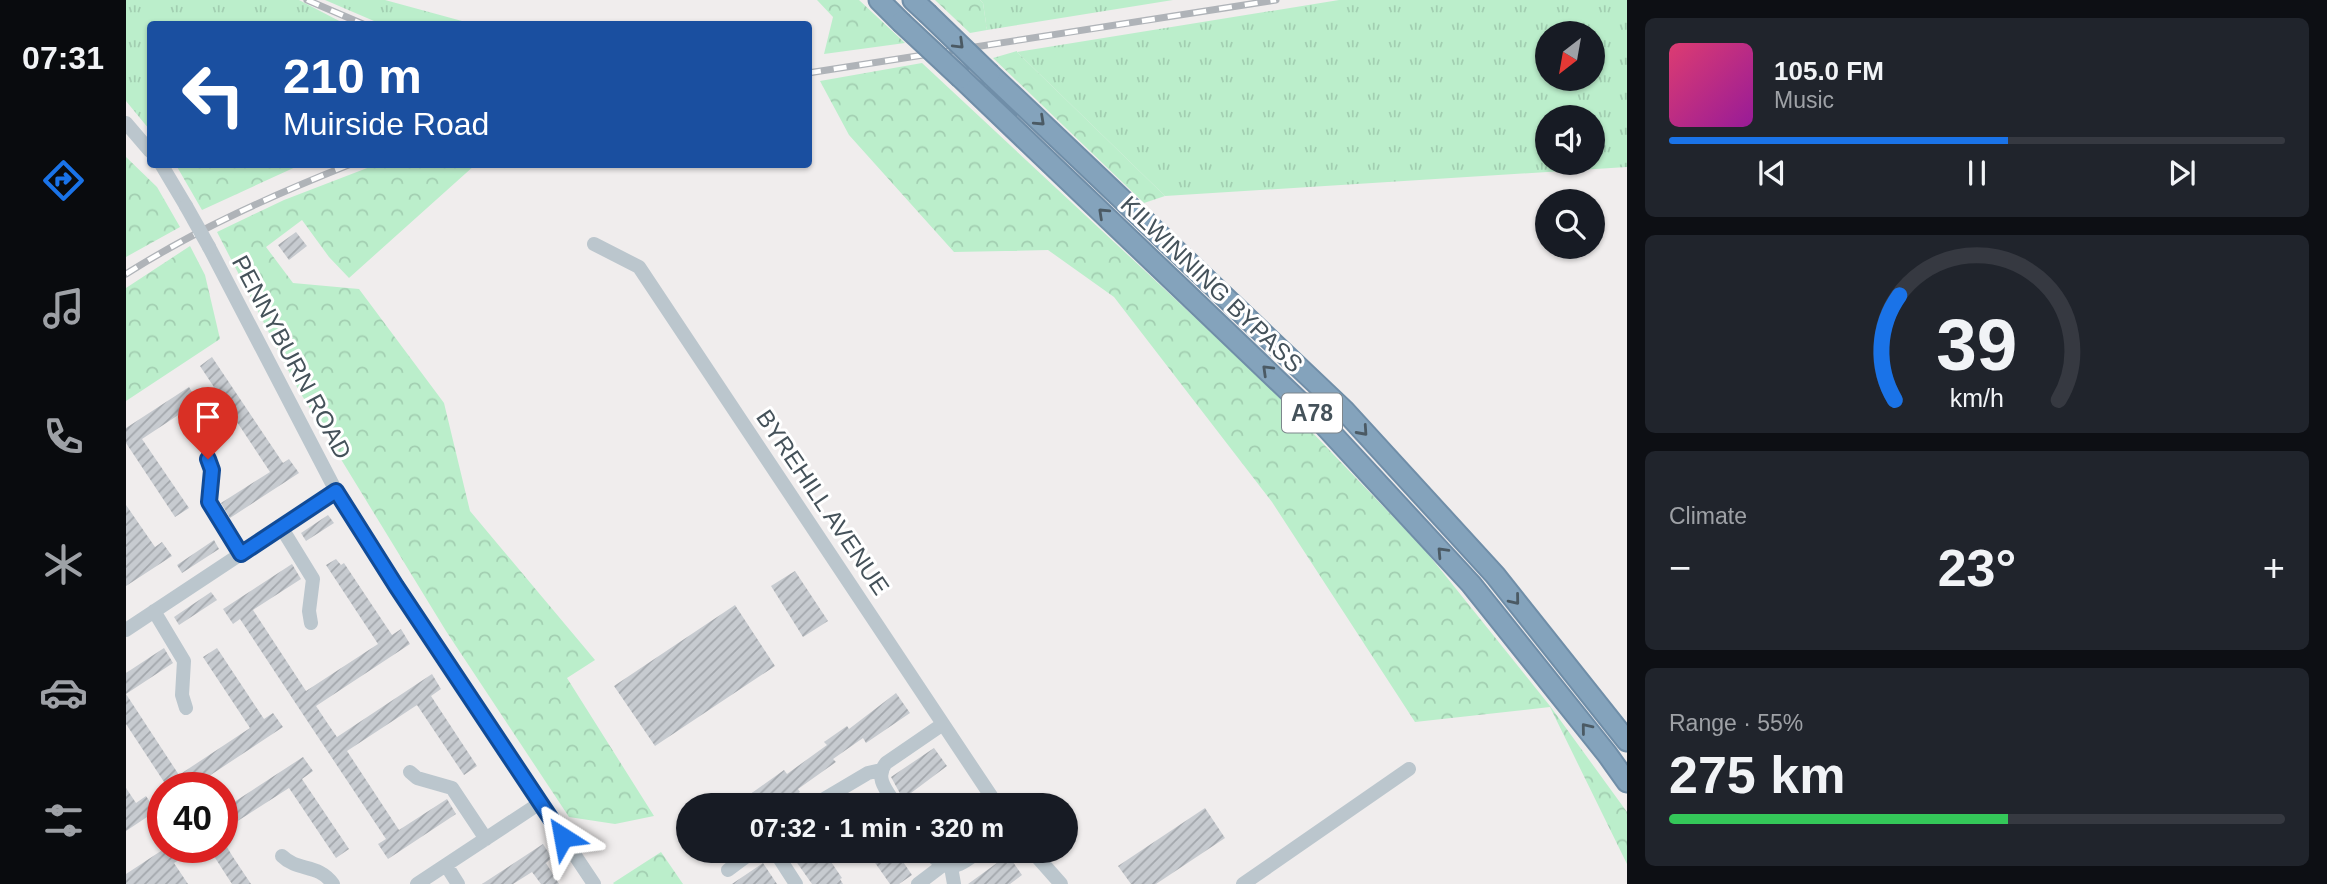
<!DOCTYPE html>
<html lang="en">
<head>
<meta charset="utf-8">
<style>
  :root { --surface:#171b24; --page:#20242c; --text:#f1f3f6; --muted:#9ea1a6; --line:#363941; --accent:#1a73e8 }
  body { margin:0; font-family:Helvetica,sans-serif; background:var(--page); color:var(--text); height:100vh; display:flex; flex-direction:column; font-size:26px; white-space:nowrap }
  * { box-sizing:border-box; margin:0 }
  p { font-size:23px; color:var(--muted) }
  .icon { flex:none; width:38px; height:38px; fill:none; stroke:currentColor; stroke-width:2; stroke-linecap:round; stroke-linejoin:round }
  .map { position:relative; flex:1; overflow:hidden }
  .sheet { display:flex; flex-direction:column; gap:18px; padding:18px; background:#0d0f14; width:700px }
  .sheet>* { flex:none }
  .hud { position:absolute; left:21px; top:21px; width:665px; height:147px; border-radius:7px; box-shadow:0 2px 5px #0004; background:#1a4fa0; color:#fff; overflow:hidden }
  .needle { width:46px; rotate:211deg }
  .buttons { position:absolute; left:1409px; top:21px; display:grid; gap:14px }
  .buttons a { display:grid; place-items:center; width:70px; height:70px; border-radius:50%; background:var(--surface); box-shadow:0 2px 5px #0004; font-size:35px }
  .speed { position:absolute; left:21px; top:772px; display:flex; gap:14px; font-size:35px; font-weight:700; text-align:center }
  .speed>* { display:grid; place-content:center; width:91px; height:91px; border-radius:50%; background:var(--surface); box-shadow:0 2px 5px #0004; line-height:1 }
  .speed .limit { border:10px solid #d22; background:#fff; color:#111 }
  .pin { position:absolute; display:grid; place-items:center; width:60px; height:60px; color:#fff; margin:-72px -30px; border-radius:50% 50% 50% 0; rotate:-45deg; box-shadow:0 0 7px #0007 }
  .pin .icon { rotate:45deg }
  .me { position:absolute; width:77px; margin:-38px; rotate:326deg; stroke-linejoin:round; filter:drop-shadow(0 0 5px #0008) }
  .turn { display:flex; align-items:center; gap:24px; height:147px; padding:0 21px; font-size:32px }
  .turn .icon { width:91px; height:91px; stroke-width:2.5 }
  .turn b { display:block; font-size:49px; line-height:60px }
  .big { font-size:52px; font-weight:700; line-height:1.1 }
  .sheet .card { flex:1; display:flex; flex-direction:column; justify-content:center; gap:10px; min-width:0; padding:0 24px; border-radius:10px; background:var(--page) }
  .sheet .dial { align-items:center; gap:0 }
  .dial svg { height:182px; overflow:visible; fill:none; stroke:var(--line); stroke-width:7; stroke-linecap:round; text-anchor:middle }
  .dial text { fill:var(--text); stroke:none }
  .song { display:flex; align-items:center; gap:21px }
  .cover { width:84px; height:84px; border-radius:10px; background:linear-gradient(135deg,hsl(340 70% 55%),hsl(300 70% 35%)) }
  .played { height:7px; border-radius:4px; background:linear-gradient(90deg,var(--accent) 55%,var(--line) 55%) }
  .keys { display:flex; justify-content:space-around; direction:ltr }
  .heat { display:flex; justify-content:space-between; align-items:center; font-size:38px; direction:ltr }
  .charge { height:10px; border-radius:5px; background:linear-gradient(90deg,#34c759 55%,var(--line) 0) }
  .trip { position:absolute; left:550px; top:793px; width:402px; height:70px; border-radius:35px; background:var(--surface); box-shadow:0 2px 5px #0004; font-weight:700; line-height:70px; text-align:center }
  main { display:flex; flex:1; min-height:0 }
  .menu { display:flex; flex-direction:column; width:126px; justify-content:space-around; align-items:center; background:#090b0e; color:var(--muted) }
  .menu .icon { width:49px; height:49px }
  .menu .active { color:var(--accent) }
  .menu b { font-size:32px; color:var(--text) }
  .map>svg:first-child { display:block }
</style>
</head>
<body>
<main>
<nav class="menu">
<b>07:31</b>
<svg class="icon active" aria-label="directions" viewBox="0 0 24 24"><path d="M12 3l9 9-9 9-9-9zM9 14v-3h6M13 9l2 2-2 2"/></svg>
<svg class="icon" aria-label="music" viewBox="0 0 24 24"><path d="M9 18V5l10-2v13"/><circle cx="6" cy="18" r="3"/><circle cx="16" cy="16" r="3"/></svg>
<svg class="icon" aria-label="phone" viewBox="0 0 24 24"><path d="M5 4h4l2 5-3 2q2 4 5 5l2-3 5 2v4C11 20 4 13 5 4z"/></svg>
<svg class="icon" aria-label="climate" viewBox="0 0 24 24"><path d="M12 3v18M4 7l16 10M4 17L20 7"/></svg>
<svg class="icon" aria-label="car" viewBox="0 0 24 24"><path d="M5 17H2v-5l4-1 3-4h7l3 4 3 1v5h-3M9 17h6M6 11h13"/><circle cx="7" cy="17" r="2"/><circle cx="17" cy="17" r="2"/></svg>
<svg class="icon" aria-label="filters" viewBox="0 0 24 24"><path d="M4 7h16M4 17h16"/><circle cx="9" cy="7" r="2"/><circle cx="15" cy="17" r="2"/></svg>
</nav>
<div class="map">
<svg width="1501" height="884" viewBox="0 0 1501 884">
  <defs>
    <pattern id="grass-tufts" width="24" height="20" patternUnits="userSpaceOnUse" patternTransform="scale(1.75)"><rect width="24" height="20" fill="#bbeecb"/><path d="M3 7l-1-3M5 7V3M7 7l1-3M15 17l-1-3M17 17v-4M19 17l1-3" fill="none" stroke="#a2ceb1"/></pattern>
    <pattern id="forest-crowns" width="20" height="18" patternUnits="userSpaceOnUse" patternTransform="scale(1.75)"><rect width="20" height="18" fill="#bbeecb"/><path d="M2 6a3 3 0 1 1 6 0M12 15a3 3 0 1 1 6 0" fill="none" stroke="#a2ceb1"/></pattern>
    <pattern id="building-hatch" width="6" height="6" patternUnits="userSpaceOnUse" patternTransform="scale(1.75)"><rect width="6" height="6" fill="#c7cbd0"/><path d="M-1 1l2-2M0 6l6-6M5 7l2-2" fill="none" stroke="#a3a7ac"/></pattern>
  </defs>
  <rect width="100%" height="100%" fill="#f0eded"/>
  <path fill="url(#grass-tufts)" fill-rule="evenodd" d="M0 0H173L219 24H24L23 129 0 101Z
    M199 0H259L347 24H255Z
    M854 0H1047L861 30 857 3Z
    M1213 0H1501V167L1039 196 891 52ZM1421 33H1466V79H1421ZM1421 117H1466V163H1421Z"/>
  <path fill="url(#forest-crowns)" d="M691 0H733L779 43 698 54 707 17Z
    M809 0H854L857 3 861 30 844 33Z
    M891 51V52L1039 196 1018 203 867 58Z
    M796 63 1136 380 1298 549 1424 706 1501 812V864L1424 707 1289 722 1146 502 988 297 922 250 828 252 723 135 694 81Z
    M0 157 31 187 54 227 0 257Z
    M50 165H174L76 210Z
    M249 165H349L223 278 203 257 176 220 140 247 167 283 233 289 318 403 344 511 469 660 441 678 528 816 489 824 443 817 320 631 172 389 91 232 158 200Z
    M64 246 79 275 94 339 0 401V288Z
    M535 852 557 884H488L487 883Z"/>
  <path fill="url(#building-hatch)" d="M170 232 181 246 163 260 152 245Z
    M86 357 157 463 163 459 173 473 104 518 95 503 144 472 74 366Z
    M63 387 72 402 16 439 63 508 49 517 0 443V428Z
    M0 505 29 547 36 542 46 556 0 586Z
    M202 515 208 523 180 541 175 533Z
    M88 540 93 549 56 573 51 565Z
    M210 559 215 565 218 563 266 635 275 629 284 644 190 706 202 724 211 737 306 674 315 689 305 696 351 766 338 775 291 705 221 751 273 830 321 799 330 814 262 859 252 844 260 839 184 725 114 619 107 624 97 609 166 564 175 579 127 610 180 691 252 644 200 565Z
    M669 571 702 621 677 637 645 586Z
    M85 592 91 600 53 625 48 617Z
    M609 605 649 666 529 746 488 686Z
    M38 648 47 663 0 694V673Z
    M91 648 138 719 147 713 157 727 65 788H42L0 724V694L53 775 124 728 77 657Z
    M770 693 784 713 740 743 737 738 707 759 710 762 672 789 674 792 656 805H609L658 770 661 774 701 745 698 742 721 726 723 729Z
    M808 748 821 766 777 799 765 777Z
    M177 757 187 771 176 779 223 849 210 858 163 788 96 831V810Z
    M0 788 10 803 20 796 30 811 0 831Z
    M1079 808 1099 838 1030 884H1005L992 866Z
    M96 839 107 857 125 884H106L82 847H96Z
    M417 844 426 858 420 863 433 884H415L406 872 387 884H356Z
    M41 847H54L60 855 48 863 62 884H0V874Z
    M662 850H697L716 878 714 879 717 884H686Z
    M740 850H769L786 875 773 884H764Z
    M882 855 896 875 884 884H842Z
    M637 863 651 884H606Z"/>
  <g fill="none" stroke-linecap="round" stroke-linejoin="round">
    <g stroke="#708ea8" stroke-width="23">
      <path id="highway" d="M753 0 775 22
        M787 0 801 13
        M864 74 1218 410 1369 575 1501 741
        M835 78 1197 424 1345 584 1481 754 1501 782"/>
    </g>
    <path stroke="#bbc6cd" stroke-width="14" d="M0 123 24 151
      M35 164 60 206
      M468 244 513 267 871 805
      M83 247 210 491 269 586 468 884
      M82 459 86 470 83 502 115 554
      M155 527 187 579 183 611 185 623
      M28 611 58 661 56 695 60 708
      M0 630 210 491
      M284 772 291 778 326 788 360 839
      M688 805 742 773 755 770
      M770 805C761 791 748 778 760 763L817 724
      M648 850 670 884
      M801 850C823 876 831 867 855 850
      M905 850 935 884
      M156 856C172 872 192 863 207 884
      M320 865 332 884
      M825 867 828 884
      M602 870 629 850
      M291 884 414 803
      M792 884 817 865
      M1117 884 1283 769"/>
    <use href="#highway" stroke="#84a3bc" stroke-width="19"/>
    <g stroke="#afb3b8" stroke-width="7">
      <path id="rail" d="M181 0 237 24
        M682 73 1150 0
        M0 274C71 229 147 195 225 164"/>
    </g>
    <use href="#rail" stroke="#fff" stroke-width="4.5" stroke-dasharray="13" stroke-linecap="butt"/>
    <g stroke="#708ea8" stroke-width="23" stroke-linecap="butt">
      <path id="highway-bridge" d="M801 13 864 74
        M775 22 835 78"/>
    </g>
    <path stroke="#bbc6cd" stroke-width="14" d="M60 206 83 247"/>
    <use href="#highway-bridge" stroke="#84a3bc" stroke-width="19"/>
  </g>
  <defs><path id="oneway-chevron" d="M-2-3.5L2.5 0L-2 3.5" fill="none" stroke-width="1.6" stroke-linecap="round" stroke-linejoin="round" transform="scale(1.75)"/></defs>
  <g stroke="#4b5a64">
    <use href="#oneway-chevron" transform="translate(833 44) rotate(44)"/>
    <use href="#oneway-chevron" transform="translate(914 121) rotate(43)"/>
    <use href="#oneway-chevron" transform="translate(977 213) rotate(-137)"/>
    <use href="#oneway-chevron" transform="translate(1141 370) rotate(-136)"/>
    <use href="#oneway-chevron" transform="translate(1237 431) rotate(48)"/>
    <use href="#oneway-chevron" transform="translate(1316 552) rotate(-133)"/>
    <use href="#oneway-chevron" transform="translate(1389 600) rotate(51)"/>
    <use href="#oneway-chevron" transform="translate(1460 728) rotate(-129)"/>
  </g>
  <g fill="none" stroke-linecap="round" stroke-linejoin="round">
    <g stroke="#114b97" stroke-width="18">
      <path id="route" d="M82 459 86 470 83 502 115 554 210 491 270 586 437 837"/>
    </g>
    <use href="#route" stroke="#1a73e8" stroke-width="12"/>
  </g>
  <g text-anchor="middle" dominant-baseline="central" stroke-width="6" stroke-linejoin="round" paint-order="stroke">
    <rect fill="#fff" stroke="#7d868c" stroke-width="2" x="1156" y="393.5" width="60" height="39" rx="5"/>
    <g font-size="23" font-weight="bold" fill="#45525a">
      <text x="1186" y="413">A78</text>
    </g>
    <g font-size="24" fill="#45525a" stroke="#fff">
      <text transform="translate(1086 284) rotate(44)">KILWINNING BYPASS</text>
      <text transform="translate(166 357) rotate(62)">PENNYBURN ROAD</text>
      <text transform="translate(697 502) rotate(56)">BYREHILL AVENUE</text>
    </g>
  </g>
</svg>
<div class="buttons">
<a><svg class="needle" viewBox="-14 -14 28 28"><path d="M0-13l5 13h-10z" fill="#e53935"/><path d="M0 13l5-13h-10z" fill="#9ea1a6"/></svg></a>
<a><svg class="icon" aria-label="sound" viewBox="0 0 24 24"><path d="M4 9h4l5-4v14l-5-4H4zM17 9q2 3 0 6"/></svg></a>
<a><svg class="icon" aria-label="search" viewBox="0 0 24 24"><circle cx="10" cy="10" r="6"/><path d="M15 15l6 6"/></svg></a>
</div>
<div class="speed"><div class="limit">40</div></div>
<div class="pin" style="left:82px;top:459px;background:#d93025"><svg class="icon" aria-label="arrive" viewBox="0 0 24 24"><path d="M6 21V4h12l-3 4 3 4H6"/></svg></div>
<svg class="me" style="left:437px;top:837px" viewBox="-20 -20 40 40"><path d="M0-17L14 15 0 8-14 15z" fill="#1a73e8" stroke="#fff" stroke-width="4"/></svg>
<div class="trip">07:32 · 1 min · 320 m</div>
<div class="hud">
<div class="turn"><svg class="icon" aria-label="left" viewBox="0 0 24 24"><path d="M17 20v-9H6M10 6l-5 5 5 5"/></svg><div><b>210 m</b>Muirside Road</div></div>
</div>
</div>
<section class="sheet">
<div class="card">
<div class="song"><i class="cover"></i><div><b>105.0 FM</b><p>Music</p></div></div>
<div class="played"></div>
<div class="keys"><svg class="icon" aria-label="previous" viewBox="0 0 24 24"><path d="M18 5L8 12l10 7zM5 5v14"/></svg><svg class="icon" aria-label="pause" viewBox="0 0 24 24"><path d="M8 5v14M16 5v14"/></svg><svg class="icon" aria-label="next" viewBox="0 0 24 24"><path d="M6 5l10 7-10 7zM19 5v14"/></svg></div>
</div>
<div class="card dial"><svg viewBox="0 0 100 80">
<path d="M14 69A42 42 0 1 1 86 69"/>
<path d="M14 69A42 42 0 0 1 16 23" stroke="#1a73e8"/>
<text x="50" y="56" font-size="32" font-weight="700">39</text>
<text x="50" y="72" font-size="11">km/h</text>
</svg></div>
<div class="card"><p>Climate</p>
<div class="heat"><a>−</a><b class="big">23°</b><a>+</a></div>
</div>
<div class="card"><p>Range · 55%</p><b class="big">275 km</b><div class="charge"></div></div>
</section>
</main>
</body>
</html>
